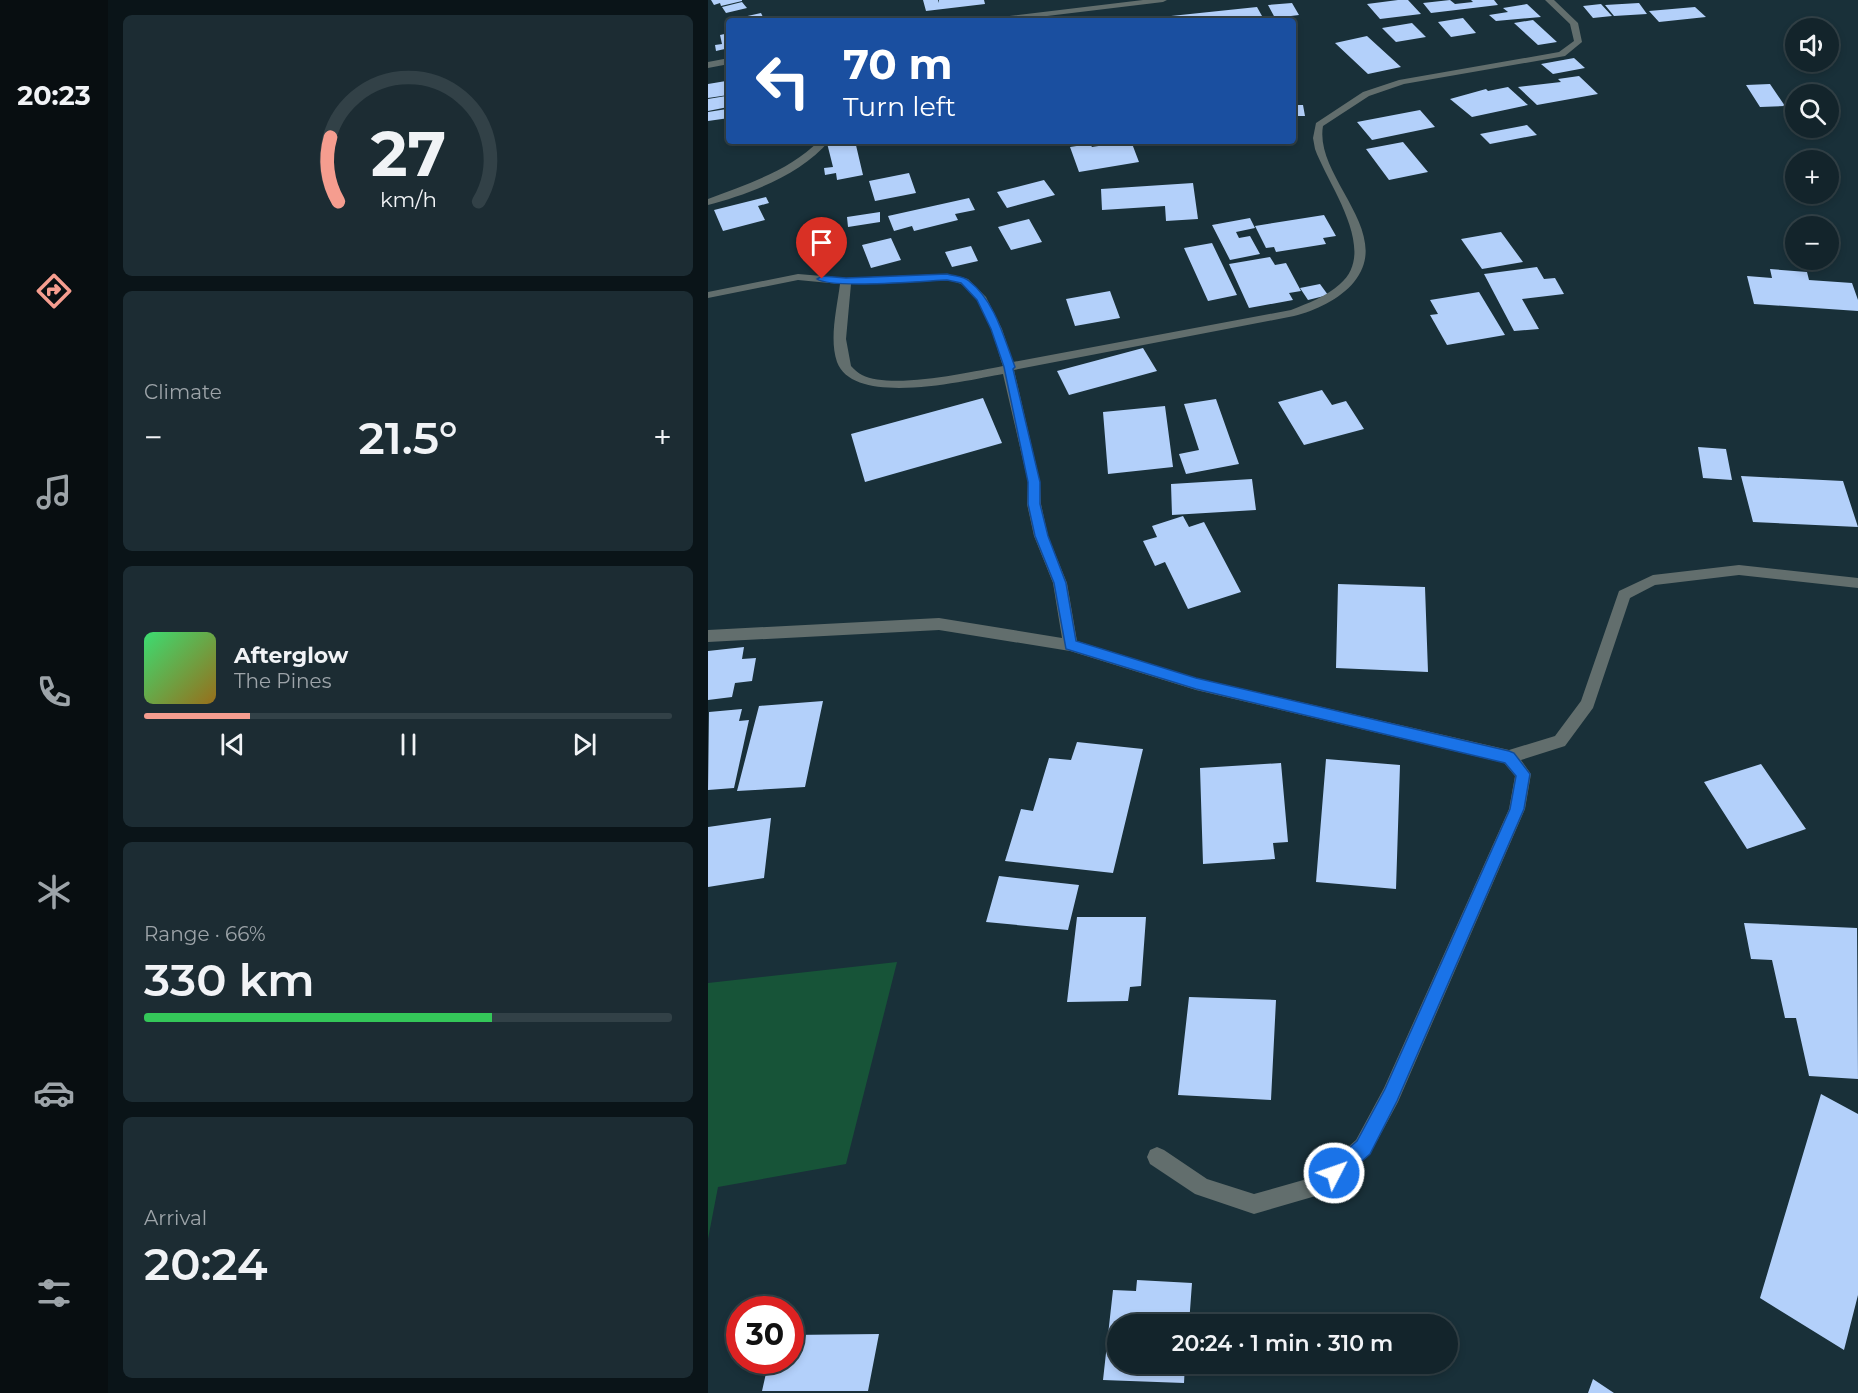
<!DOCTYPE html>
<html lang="en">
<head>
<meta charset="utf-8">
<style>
  :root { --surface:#13242b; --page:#1c2c33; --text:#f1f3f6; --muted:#9da4a9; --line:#324147; --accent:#f59d8f }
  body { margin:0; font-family:Montserrat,sans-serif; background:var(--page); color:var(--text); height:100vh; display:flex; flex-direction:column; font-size:22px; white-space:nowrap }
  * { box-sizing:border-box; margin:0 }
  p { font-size:20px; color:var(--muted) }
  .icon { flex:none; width:33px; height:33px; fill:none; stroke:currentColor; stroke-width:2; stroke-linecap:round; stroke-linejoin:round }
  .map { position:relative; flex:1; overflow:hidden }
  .drawer { display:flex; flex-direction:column; gap:15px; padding:15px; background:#0a1418; width:600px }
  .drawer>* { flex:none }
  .hud { position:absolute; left:18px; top:18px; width:570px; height:126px; border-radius:6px; box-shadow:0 3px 9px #0003,0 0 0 2px var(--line); background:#1a4fa0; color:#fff; overflow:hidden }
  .tools { position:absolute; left:1077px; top:18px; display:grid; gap:12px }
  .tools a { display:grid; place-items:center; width:54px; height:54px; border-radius:50%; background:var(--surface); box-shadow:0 3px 9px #0003,0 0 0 2px var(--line); font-size:30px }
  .speed { position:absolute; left:18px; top:1296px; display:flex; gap:12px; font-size:30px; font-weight:700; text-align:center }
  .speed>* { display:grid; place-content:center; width:78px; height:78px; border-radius:50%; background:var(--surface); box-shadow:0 3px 9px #0003,0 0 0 2px var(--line); line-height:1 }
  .speed .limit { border:9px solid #d22; background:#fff; color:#111 }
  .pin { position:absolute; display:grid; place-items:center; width:51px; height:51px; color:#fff; margin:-62px -26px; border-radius:50% 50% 50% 0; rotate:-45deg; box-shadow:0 0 6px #0007 }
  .pin .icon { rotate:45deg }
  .me { position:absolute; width:66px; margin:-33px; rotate:49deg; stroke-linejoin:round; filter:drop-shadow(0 0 4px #0008) }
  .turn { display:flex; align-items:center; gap:21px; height:126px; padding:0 18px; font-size:27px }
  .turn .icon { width:78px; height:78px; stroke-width:2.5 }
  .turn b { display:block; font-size:42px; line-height:51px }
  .big { font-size:45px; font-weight:600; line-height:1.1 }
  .drawer .card { flex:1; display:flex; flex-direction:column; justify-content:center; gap:9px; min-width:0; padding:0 21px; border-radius:9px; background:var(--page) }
  .drawer .dial { align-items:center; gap:0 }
  .dial svg { height:156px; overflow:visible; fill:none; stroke:var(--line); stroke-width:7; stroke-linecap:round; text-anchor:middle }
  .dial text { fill:var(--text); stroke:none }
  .song { display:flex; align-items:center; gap:18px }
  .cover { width:72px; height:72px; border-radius:9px; background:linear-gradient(135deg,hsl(140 70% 55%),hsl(40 70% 35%)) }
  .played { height:6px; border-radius:3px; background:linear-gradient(90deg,var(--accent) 20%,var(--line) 20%) }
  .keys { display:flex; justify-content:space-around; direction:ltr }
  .heat { display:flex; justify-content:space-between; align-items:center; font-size:33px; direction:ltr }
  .charge { height:9px; border-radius:4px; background:linear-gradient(90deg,#34c759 66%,var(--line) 0) }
  .trip { position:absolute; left:399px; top:1314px; width:351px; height:60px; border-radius:30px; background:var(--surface); box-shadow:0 3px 9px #0003,0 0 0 2px var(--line); font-weight:600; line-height:60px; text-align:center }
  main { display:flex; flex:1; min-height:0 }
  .tab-bar { display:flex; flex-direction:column; width:108px; justify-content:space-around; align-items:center; background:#080e11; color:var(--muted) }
  .tab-bar .icon { width:42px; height:42px }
  .tab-bar .current { color:var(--accent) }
  .tab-bar b { font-size:27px; color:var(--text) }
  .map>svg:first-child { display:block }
</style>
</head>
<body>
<main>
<nav class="tab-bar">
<b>20:23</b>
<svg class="icon current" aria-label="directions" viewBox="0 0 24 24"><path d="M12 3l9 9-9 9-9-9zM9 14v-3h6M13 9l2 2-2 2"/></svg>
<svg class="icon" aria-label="music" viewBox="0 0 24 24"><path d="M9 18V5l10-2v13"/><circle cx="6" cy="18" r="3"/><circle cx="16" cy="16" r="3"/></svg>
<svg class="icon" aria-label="phone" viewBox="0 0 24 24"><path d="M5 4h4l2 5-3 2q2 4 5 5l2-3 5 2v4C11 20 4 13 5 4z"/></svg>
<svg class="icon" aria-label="climate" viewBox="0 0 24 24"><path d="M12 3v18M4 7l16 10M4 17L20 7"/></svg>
<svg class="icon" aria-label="car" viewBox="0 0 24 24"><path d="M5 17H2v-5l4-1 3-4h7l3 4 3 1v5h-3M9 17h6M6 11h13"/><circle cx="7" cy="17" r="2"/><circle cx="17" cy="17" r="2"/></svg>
<svg class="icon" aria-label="filters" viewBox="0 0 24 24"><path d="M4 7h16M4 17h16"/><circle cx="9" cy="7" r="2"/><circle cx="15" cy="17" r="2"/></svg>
</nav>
<section class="drawer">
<div class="card dial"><svg viewBox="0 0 100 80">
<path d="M14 69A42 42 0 1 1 86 69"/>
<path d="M14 69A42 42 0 0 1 10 36" stroke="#f59d8f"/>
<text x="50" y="56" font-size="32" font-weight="700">27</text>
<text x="50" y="72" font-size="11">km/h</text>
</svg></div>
<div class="card"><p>Climate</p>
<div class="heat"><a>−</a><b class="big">21.5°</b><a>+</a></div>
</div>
<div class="card">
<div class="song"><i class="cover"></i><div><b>Afterglow</b><p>The Pines</p></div></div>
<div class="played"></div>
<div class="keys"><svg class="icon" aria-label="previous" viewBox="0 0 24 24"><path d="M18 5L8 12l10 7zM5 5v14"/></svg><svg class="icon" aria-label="pause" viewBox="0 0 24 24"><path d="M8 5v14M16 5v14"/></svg><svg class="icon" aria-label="next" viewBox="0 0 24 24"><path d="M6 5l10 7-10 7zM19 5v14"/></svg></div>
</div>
<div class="card"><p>Range · 66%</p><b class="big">330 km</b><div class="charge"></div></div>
<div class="card"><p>Arrival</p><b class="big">20:24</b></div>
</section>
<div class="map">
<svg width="1150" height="1393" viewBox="0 0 1150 1393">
  <rect width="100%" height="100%" fill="#193039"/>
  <path fill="#175438" d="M189 962 138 1164 10 1187 0 1239V983Z"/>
  <path fill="#b3d0fa" d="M3 0H34V1L13 6 12 3 6 5Z
    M215 0H230L231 3V0H276L277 4 218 11Z
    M690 0H700L713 14 672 19 659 4Z
    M742 0 747 4 765 2 763 0H786L790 5 723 13 715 3Z
    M34 2 39 8 18 13 14 7Z
    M584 3 591 15 567 18 560 5Z
    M931 3 939 14 906 16 897 5Z
    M819 4 833 17 788 21 781 15 800 12 795 8Z
    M893 4 904 16 885 18 875 6Z
    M549 7 554 16 511 21H465L463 16Z
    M987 7 998 17 951 22 941 11Z
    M53 13 57 21H32L37 19 35 17Z
    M755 18 768 33 743 37 730 22Z
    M825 20 849 42 830 45 806 23Z
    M704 23 718 37 688 42 674 28Z
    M21 33V48L8 51 7 45 14 44 12 35Z
    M659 36 693 67 660 74 627 43Z
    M866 58 877 68 845 74 833 64Z
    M871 76 890 94 829 105 810 87 853 82 850 79Z
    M18 81 20 95 0 98V84Z
    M1062 84 1077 106 1052 107 1038 85Z
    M800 87 820 105 764 117 742 99 778 89 780 91Z
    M18 96 20 107 0 111V99Z
    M585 105H595L597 116H585Z
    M19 109 21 118 0 121V112Z
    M712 110 727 127 664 140 649 122Z
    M819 125 829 135 782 144 772 134Z
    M132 141H147L155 175 129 180 128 173 117 175 116 168 125 167 119 143Z
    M423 141 431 162 371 172 362 147 382 144 384 147Z
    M695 142 720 172 681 180 658 149Z
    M201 173 208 193 167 201 161 181Z
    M336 180 347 195 299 208 289 192Z
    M485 183 490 219 458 221 457 206 394 210 393 189Z
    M58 197 61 203 50 206 57 220 15 231 6 210Z
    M261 198 267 210 247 214 250 220 206 231 204 226 186 231 180 216Z
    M172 212V222L140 227 139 217Z
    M616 215 628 236 615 238 618 244 568 252 566 247 558 248 547 226Z
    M542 218 547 228 528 232 531 238 542 236 552 254 522 260 504 225Z
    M321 219 334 242 303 250 290 227Z
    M793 232 815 262 774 269 753 239Z
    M183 238 193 260 163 268 154 245Z
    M504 243 529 295 500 301 476 248Z
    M263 246 270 261 244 267 237 252Z
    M562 257 567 265 578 263 593 291 581 293 585 300 541 308 521 264Z
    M829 267 836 279 847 278 856 294 814 299 831 329 806 331 776 274Z
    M1062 269 1099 272 1101 280 1144 283 1150 300V311L1046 304 1039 276 1064 278Z
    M612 284 620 295 600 300 592 288Z
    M402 291 412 318 367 326 358 299Z
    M771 292 797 335 739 345 722 315 730 314 722 300Z
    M435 348 449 371 361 395 349 371Z
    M614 390 624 405 638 401 656 429 596 445 570 402Z
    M275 398 294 443 157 482 143 434Z
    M508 399 531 464 478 474 471 454 491 450 476 404Z
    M457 406 465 467 400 474 395 412Z
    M990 447 1018 449 1024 480 995 478Z
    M1033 476 1135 481 1150 527 1045 522Z
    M544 479 548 510 464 515 463 484Z
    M475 516 481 527 496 522 533 592 480 609 457 562 447 566 435 541 449 537 444 526Z
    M630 584 717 587 720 672 628 668Z
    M36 647 34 659 48 658 44 681 27 683 24 697 0 700V651Z
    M115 701 97 787 29 791 51 706Z
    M34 709 31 721 41 720 26 788 0 790 1 712Z
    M369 742 435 749 405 873 297 861 313 809 325 811 341 758 363 760Z
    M618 759 692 765 688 889 608 882Z
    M573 763 580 842 565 843 567 859 495 864 492 768Z
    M1053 764 1098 829 1039 849 996 782Z
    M63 818 56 878 0 887V827Z
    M291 876 371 885 360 930 278 922Z
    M369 917H438L433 986 422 987 420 1001 359 1002Z
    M1036 923 1149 928 1150 1079 1101 1076 1088 1018H1077L1064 960 1043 959Z
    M481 997 568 1000 563 1100 470 1095Z
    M1113 1094 1150 1114V1295L1136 1350 1052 1298Z
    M429 1280 484 1283 481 1324H410V1364H477L476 1383 395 1380 405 1290 428 1291Z
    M171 1334 160 1391H54L61 1360H82V1335Z
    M885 1379 906 1393H880Z"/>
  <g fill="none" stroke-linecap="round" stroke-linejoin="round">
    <path fill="#626e6d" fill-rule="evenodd" d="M435 0H459L455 2 297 21H272L276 19Z
      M837 0H846L870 23 874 42 857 56 696 84 661 96 615 126C606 177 687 232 646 282 632 299 607 311 586 316L306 370 332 482 333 504 340 536 359 583 369 641 488 678 801 750 847 736 873 701 911 591 945 575 1031 565 1150 578V588L1031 575 947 585 922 598 885 708 857 746 813 760 823 774 817 809 690 1102 662 1154 618 1193 546 1214 487 1194 442 1164 439 1157 442 1150 449 1147 456 1150 499 1179 546 1194 606 1177 648 1140 676 1088 801 809 807 776 796 763 488 690 362 651 231 630 0 642V630L231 618 354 638 345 583 326 536 319 504 320 482 295 374C260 380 146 408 129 362 121 339 129 308 132 284L90 280 0 298V292L90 274 138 278 239 274 260 279 278 297 294 329 305 362 583 310C600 303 618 297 632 284 671 251 620 185 607 149L605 138 608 123 655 92 691 80 851 52 866 41 862 24ZM239 280C243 281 249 282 253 284 278 299 286 340 295 366 262 372 184 390 154 375 150 373 146 369 143 366L138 339 143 284Z
      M21 58V64L0 68V62Z
      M111 141H121C93 175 41 194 0 205V199C39 184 81 171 111 141Z"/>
  </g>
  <path fill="#1a73e8" stroke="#114b97" stroke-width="1.5" d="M239 274C246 276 256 276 261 281 287 301 296 338 307 367L305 369 332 482V504L340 536 358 583 368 641 488 678 801 751 806 753 822 774 816 809 689 1101 662 1154 632 1180 626 1182 619 1180 616 1173 619 1167 649 1141 677 1089 802 809 808 776 797 763 488 689 358 649 346 583 327 536 320 504V482L296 367 283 329 269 300 253 283 239 280C216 281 123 289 109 279L114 276 138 278Z"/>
</svg>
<div class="tools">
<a><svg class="icon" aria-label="sound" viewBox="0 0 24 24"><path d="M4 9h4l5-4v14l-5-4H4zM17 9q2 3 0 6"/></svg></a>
<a><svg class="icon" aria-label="search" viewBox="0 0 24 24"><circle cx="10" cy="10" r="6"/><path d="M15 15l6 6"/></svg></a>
<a>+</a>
<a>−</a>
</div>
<div class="speed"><div class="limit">30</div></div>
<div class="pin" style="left:114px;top:279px;background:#d93025"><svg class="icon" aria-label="arrive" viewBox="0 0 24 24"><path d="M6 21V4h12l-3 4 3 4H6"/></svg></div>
<svg class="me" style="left:626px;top:1173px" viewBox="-20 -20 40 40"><circle r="17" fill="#1a73e8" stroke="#fff" stroke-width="3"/><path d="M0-11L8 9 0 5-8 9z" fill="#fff"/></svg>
<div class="trip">20:24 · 1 min · 310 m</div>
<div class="hud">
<div class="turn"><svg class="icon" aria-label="left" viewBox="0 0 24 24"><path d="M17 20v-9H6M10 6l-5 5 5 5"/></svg><div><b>70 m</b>Turn left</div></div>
</div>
</div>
</main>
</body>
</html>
